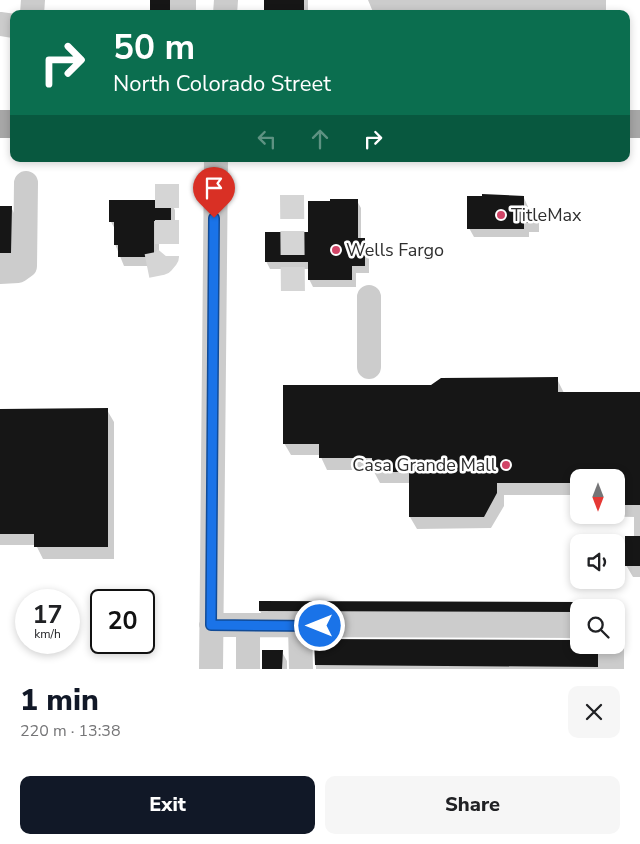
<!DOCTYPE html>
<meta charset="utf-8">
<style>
body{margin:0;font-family:"Nunito Sans",sans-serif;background:#f6f6f6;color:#202124;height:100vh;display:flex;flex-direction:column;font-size:19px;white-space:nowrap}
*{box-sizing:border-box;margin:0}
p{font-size:16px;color:#757577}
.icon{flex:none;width:28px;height:28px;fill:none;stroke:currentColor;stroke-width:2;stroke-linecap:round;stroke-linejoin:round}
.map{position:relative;height:669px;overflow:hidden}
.drawer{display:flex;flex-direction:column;background:#fff;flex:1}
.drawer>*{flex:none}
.top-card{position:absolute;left:10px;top:10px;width:620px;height:152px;border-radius:10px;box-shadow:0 2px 8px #0003;background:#0b6e4f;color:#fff;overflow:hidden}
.needle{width:32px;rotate:180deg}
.buttons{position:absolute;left:570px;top:469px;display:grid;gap:10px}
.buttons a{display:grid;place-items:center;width:55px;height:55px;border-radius:10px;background:#fff;box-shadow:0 2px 8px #0003;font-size:25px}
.speed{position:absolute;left:15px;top:589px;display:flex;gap:10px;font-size:25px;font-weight:700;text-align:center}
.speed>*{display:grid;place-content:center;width:65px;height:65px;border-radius:50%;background:#fff;box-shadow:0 2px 8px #0003;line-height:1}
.speed small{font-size:12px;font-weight:400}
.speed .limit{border:2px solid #111;border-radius:8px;background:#fff;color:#111}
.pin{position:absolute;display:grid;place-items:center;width:42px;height:42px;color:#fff;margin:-51px -21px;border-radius:50% 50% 50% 0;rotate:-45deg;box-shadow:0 0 5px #0007}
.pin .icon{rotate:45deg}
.me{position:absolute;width:55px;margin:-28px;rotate:270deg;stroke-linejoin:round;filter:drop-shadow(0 0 4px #0008)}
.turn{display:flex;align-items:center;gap:18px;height:105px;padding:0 20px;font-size:22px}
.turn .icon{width:65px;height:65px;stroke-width:2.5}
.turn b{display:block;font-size:35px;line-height:42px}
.lanes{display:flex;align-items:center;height:48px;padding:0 20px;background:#0003;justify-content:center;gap:25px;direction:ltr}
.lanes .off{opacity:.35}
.round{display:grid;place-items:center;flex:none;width:52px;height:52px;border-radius:10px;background:#f6f6f6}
.headline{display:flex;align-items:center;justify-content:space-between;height:85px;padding:0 20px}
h1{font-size:30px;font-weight:800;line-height:38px;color:#111827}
.cta{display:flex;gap:10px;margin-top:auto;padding:10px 20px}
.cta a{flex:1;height:58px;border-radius:10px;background:#111827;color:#fff;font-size:20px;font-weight:800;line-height:58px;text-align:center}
.cta a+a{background:#f6f6f6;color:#202124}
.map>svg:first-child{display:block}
.shadow{fill:#0003}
.building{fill:#161616}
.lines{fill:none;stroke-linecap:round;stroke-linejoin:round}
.minor-tunnel{stroke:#d5d5d5;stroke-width:24;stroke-dasharray:24 12;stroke-linecap:butt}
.minor{stroke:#ccc;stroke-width:24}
.major{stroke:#a7a7a7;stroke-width:28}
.route-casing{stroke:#114b97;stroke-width:12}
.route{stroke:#1a73e8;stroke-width:9}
.poi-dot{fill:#d14567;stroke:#fff;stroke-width:2}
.labels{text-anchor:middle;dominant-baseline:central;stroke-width:5;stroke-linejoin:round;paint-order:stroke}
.poi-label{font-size:18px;fill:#2f2f2f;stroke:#fff;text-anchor:start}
</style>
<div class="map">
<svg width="640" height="669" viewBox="0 0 640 669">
<rect width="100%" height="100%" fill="#fff"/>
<!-- shadow -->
<path class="shadow" d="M152,0H174L176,14H151Z
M265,0H308V14H265Z
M368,0H606V13L373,12Z
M524,198L529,209H534L539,218V232H529V237H474L469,228Z
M170,201L175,210V229H159V266H124L115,244V229L111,222Z
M357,201L361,208V240H365L369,247V273H356V287H313L309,279V269H270L266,261Z
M0,207H11L16,217V261H0Z
M557,379L564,393H640V577H633L626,565L634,538V517L586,516V515H616V478H579V495H504V506L491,528L417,529L410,517V483H380L373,470H327L320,455H291L284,443L432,386Z
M0,410H107L114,422V559H43L36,545H0Z
M260,603H596L599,608H579V624L267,623L260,611Z
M315,640L579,645H606L604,669H316Z
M282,652L287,661V669H263Z"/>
<!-- building -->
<path class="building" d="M150,0H170V14H150Z
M264,0H304V14H264Z
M482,194L524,196V208H534V223H524V229H467V196H482Z
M330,199H358V238H365V266H352V280H308V262H265V232H308V201H330Z
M109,200H171V221H154V257H118V245H114V222H109Z
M0,206H12L11,253H0Z
M558,377V392H640V505H616V478H579V483H497V493L484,517H409V472H372V458H319V444H283V385H431L441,378Z
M108,408V547H34V534H0V409Z
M625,536H640V566H625Z
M259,601L579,602V612L259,611Z
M314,639L579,640V645H598V667L315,665Z
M262,650H283L282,669H262Z"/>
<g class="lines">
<!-- minor-tunnel -->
<path class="minor-tunnel" d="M292,195L293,297
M147,266L162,263L167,257V184"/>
<!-- minor -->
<path class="minor" d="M32,14L33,0
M184,14V0
M225,14L226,0
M0,24L14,26
M0,272L18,271L25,266L26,183
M369,367V297
M211,625L579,626
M248,625V669
M300,625L301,669
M612,645V669
M211,669L216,159"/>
<!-- major -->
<path class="major" d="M0,124H14
M626,124H640"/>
</g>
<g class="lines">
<defs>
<path id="route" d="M214,218L211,625L320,626"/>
</defs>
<!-- route casing -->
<use href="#route" class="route-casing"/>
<!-- route -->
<use href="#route" class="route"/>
</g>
<!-- markers -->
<g class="poi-dot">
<circle cx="501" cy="215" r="5"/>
<circle cx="336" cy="250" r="5"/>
<circle cx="506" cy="465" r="5"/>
</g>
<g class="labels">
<!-- poi labels -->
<g class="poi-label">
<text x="511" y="215">TitleMax</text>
<text x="346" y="250">Wells Fargo</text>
<text x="496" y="465" text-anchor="end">Casa Grande Mall</text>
</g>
</g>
</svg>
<div class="buttons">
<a><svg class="needle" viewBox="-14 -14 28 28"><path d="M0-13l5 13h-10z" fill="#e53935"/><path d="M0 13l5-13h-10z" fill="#757577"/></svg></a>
<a><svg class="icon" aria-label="sound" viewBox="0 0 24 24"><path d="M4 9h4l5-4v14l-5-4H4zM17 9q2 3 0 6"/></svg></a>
<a><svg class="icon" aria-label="search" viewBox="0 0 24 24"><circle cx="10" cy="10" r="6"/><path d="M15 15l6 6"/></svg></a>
</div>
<div class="speed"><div>17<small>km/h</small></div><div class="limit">20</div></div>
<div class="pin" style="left:214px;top:218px;background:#d93025"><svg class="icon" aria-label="arrive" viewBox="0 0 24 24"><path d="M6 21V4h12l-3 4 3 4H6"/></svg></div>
<svg class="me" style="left:320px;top:626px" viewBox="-20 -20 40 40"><circle r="17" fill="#1a73e8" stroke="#fff" stroke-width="3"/><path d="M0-11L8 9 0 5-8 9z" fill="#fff"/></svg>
<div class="top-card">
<div class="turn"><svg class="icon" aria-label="right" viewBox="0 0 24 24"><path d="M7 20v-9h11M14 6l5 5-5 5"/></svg><div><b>50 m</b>North Colorado Street</div></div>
<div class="lanes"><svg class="icon off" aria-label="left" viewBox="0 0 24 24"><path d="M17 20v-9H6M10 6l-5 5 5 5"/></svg><svg class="icon off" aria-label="ahead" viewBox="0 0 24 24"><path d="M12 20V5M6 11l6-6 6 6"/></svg><svg class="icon" aria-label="right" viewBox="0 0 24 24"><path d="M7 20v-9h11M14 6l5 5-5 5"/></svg></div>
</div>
</div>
<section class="drawer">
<div class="headline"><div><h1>1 min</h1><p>220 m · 13:38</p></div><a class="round"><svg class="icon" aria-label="close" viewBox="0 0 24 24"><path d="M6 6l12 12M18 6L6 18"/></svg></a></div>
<div class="cta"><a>Exit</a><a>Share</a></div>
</section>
